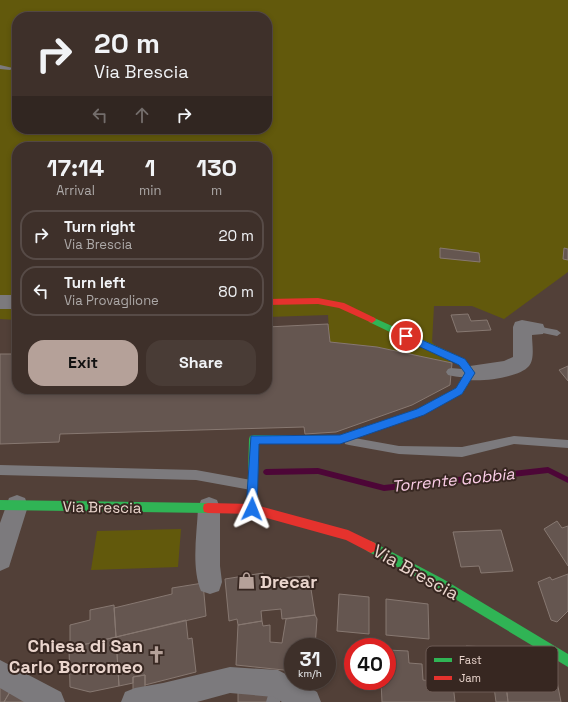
<!DOCTYPE html>
<style>
body{margin:0;font-family:"Space Grotesk",sans-serif;background:#493c36;color:#f1f3f6;height:100vh;display:flex;flex-direction:column;font-size:15px;white-space:nowrap}
*{box-sizing:border-box;margin:0}
p{font-size:13px;color:#ada9a8}
.icon{flex:none;width:22px;height:22px;fill:none;stroke:currentColor;stroke-width:2;stroke-linecap:round;stroke-linejoin:round}
.map{position:relative;flex:1;overflow:hidden}
.side{position:absolute;left:12px;top:142px;width:260px;height:252px;display:flex;flex-direction:column;background:#3e302a;border-radius:16px;box-shadow:0 2px 6px #0003,0 0 0 1px #574b47}
.side>*{flex:none}
.banner{position:absolute;left:12px;top:12px;width:260px;height:122px;border-radius:16px;box-shadow:0 2px 6px #0003,0 0 0 1px #574b47;background:#3e302a;color:#f1f3f6;overflow:hidden}
.speed{position:absolute;left:284px;top:638px;display:flex;gap:8px;font-size:20px;font-weight:700;text-align:center}
.speed>*{display:grid;place-content:center;width:52px;height:52px;border-radius:50%;background:#3e302a;box-shadow:0 2px 6px #0003,0 0 0 1px #574b47;line-height:1}
.speed small{font-size:10px;font-weight:400}
.speed .limit{border:6px solid #d22;background:#fff;color:#111}
.pin{position:absolute;display:grid;place-items:center;width:34px;height:34px;color:#fff;margin:-17px;border:2px solid #fff;border-radius:50%;box-shadow:0 1px 4px #0007}
.me{position:absolute;width:44px;margin:-22px;rotate:2deg;stroke-linejoin:round;filter:drop-shadow(0 0 3px #0008)}
.turn{display:flex;align-items:center;gap:14px;height:84px;padding:0 16px;font-size:18px}
.turn .icon{width:52px;height:52px;stroke-width:2.5}
.turn b{display:block;font-size:28px;line-height:34px}
.lanes{display:flex;align-items:center;height:38px;padding:0 16px;background:#0003;justify-content:center;gap:20px;direction:ltr}
.lanes .off{opacity:.35}
.eta{display:flex;justify-content:space-evenly;align-items:center;height:68px;text-align:center}
.eta b{font-size:24px;font-weight:700;line-height:28px}
.cta{display:flex;gap:8px;margin-top:auto;padding:8px 16px}
.cta a{flex:1;height:46px;border-radius:16px;background:#b5a199;color:#111;font-size:16px;font-weight:700;line-height:46px;text-align:center}
.cta a+a{background:#493c36;color:#f1f3f6}
ul{padding:0;list-style:none}
li{display:flex;align-items:center;gap:12px;height:50px;margin:0 8px 6px;padding:0 8px;border:2px solid #574b47;border-radius:16px}
li div{flex:1}
li b{display:block;font-size:15px}
li em{font-style:normal}
.map>svg:first-child{display:block}
.green{fill:#62590c;fill-rule:evenodd}
.lines{fill:none;stroke-linecap:round;stroke-linejoin:round}
.stream{fill:#4d0637;fill-rule:evenodd}
.building{fill:#655650;stroke:#877871}
.lane{fill:#7c7a7d;fill-rule:evenodd}
.street{fill:#7c7a7d;fill-rule:evenodd}
.fast{fill:#30b455;fill-rule:evenodd}
.jam{fill:#e5322d;fill-rule:evenodd}
.route{fill:#1a73e8;stroke:#114b97}
.labels{text-anchor:middle;dominant-baseline:central;stroke-width:4;stroke-linejoin:round;paint-order:stroke}
.street-label{font-size:15px;fill:#ead5cd;stroke:#372721}
.water-label{font-size:16px;font-style:italic;fill:#fbcde7;stroke:#372721}
.near-street-label{font-size:18px;fill:#ead5cd;stroke:#372721}
.near-poi-label{font-size:18px;font-weight:bold;fill:#ead5cd;stroke:#372721;text-anchor:start}
.key{fill:#372721;stroke:#6d5b55;stroke-width:1}
.key-label{font-size:11px;fill:#ead5cd}
</style>
<div class="map">
<svg width="568" height="702" viewBox="0 0 568 702">
<rect width="100%" height="100%" fill="#524038"/>
<!-- green -->
<path class="green" d="M0,0H568V272L504,319L472,306H434L432,342L452,363L377,347L330,342L328,315L267,317V147H17V320L0,319ZM17,17H267V129H17Z
M181,529L178,567L91,570L97,531Z"/>
<g class="lines">
<!-- stream -->
<path class="stream" d="M548,467L568,477V483L548,473L384,491L318,474L266,475L264,474L263,472L264,470L266,469L318,468L384,485Z"/>
</g>
<!-- building -->
<path class="building" d="M440,248L479,253L480,262L440,258Z
M564,248L568,249V260L563,259Z
M468,314L471,321L487,320L491,330L457,332L451,315Z
M328,324L330,342L377,347L452,363L450,385L412,405L336,432L305,434L304,427L60,434L59,442L0,444V354H17V389H267V327Z
M568,366V381L559,370Z
M557,521L562,528L568,526V566L544,529Z
M501,530L513,571L481,573L479,566L461,567L453,532Z
M263,573V579L309,576L315,615L282,619L281,609L261,611L262,621L238,625L237,619L229,621L225,579Z
M568,574V611L557,622L551,620L538,582L550,577L552,580Z
M203,583L206,616L116,637L114,608L172,594V588Z
M339,594L369,597V634L337,631Z
M386,599L428,604L429,639L386,635Z
M114,605L116,637L70,648V625L90,620V610Z
M315,615L317,619L315,647H293V671L236,665L238,625L262,621L263,626L270,625V642L282,643L286,619Z
M186,620L188,639L192,638L196,672L145,685V675L133,677V683L119,686L116,637Z
M116,637L119,686L90,692L70,687L69,648Z
M466,646L488,647L489,659L498,660L499,667H504L508,702H496L494,687L437,683L435,661L442,662V659L468,660Z
M387,650L408,651L409,663L422,664L423,680L453,684L455,702H382L381,681H387Z
M504,667L555,671L561,702H508Z
M145,675V691L133,694V677Z
M0,684L11,690L4,702H0Z
M238,688H270V702H238Z
M11,690L28,702H4Z"/>
<g class="lines">
<!-- lane -->
<path class="lane" d="M0,65L13,68L10,70L0,69Z
M536,326L557,330L561,333L557,336L533,331L532,329Z
M451,368L473,370L475,373L473,376C466,378 455,377 448,375L446,372L448,369Z
M514,436L568,440V448L514,444L462,457L399,454L349,445L345,444L344,441L345,438L349,437L399,446L462,447Z
M0,465L196,470L251,480L255,482L256,485L255,488L251,490L196,480L0,475Z
M277,681L282,682L283,687L280,702H266L272,682Z"/>
<!-- street -->
<path class="street" d="M0,295H17V309H0Z
M522,320L543,324L545,329L543,334L532,335C532,344 535,359 529,366C519,378 477,383 463,379L460,373L463,367L504,361L513,357V327L515,322Z
M17,495L25,498L28,506L9,567L0,571V523L9,498Z
M209,497L217,500L220,508V566L222,582L219,591L210,594L201,591C191,566 197,534 198,508L201,500Z
M0,660L61,692L65,702H24L0,688Z
M230,667L278,670L293,678V681H298L317,692L321,702H282L274,697L230,693L197,702H121L125,692L135,688L163,683Z"/>
<!-- fast -->
<path class="fast" d="M372,317L465,359L475,373L462,394L423,415L340,443H259L257,509L256,513L252,514L248,513L247,509L249,439L250,436L254,435H340L417,409L456,388L465,373L459,365L369,322L368,320Z
M0,500L208,503L212,504L213,508L212,512L208,513L0,510Z
M371,541L443,579L568,654V667L435,587L367,551L365,547L367,543Z"/>
<!-- jam -->
<path class="jam" d="M318,298L344,303L375,318L376,320L372,323L339,308L318,304L267,305V299Z
M208,503L252,504L348,530L375,543L377,547L375,551L371,553L346,540L252,514L208,513L204,512L203,508L204,504Z"/>
</g>
<!-- route -->
<path class="route" d="M406,333L465,359L475,373L462,394L424,415L340,444H259L257,509L256,513L252,514L248,513L246,509L251,436L340,435L417,409L456,388L465,373L459,365L403,339L402,336Z"/>
<!-- icons -->
<defs>
<symbol id="shop-bare" viewBox="-9 -9 18 18"><path d="M-5-2.5h2.3a2.7 3.5 0 0 1 5.4 0H5L5.5 6h-11ZM-1.5-2.5h3a1.5 2.3 0 0 0-3 0Z" fill="#b5a199" stroke="#372721" stroke-width="2.5" paint-order="stroke"/></symbol>
<symbol id="church-bare" viewBox="-9 -9 18 18"><path d="M-1.2-6h2.4v3.5h3.3v2.4h-3.3V6h-2.4V-.1h-3.3v-2.4h3.3Z" fill="#b5a199" stroke="#372721" stroke-width="2.5" paint-order="stroke"/></symbol>
</defs>
<g fill-rule="evenodd">
<use href="#shop-bare" x="234" y="568" width="25" height="25"/>
<use href="#church-bare" x="144" y="642" width="25" height="25"/>
</g>
<g class="labels">
<!-- street labels -->
<g class="street-label">
<text transform="translate(102 507) rotate(1)">Via Brescia</text>
</g>
<!-- water labels -->
<g class="water-label">
<text transform="translate(453 480) rotate(-6)">Torrente Gobbia</text>
</g>
<!-- near-street labels -->
<g class="near-street-label">
<text transform="translate(416 572) rotate(29)">Via Brescia</text>
</g>
<!-- near-poi labels -->
<g class="near-poi-label">
<text x="260" y="581">Drecar</text>
<text x="143" y="645" text-anchor="end">Chiesa di San<tspan x="143" dy="21">Carlo Borromeo</tspan></text>
</g>
</g>
<!-- legend -->
<rect x="426" y="646" width="132" height="46" rx="6" class="key"/>
<rect x="434" y="658" width="18" height="4" fill="#30b455"/>
<rect x="434" y="676" width="18" height="4" fill="#e5322d"/>
<g class="key-label">
<text x="459" y="664">Fast</text>
<text x="459" y="682">Jam</text>
</g>
</svg>
<div class="speed"><div>31<small>km/h</small></div><div class="limit">40</div></div>
<div class="pin" style="left:406px;top:336px;background:#d93025"><svg class="icon" aria-label="arrive" viewBox="0 0 24 24"><path d="M6 21V4h12l-3 4 3 4H6"/></svg></div>
<svg class="me" style="left:252px;top:509px" viewBox="-20 -20 40 40"><path d="M0-17L14 15 0 8-14 15z" fill="#1a73e8" stroke="#fff" stroke-width="4"/></svg>
<div class="banner">
<div class="turn"><svg class="icon" aria-label="right" viewBox="0 0 24 24"><path d="M7 20v-9h11M14 6l5 5-5 5"/></svg><div><b>20 m</b>Via Brescia</div></div>
<div class="lanes"><svg class="icon off" aria-label="left" viewBox="0 0 24 24"><path d="M17 20v-9H6M10 6l-5 5 5 5"/></svg><svg class="icon off" aria-label="ahead" viewBox="0 0 24 24"><path d="M12 20V5M6 11l6-6 6 6"/></svg><svg class="icon" aria-label="right" viewBox="0 0 24 24"><path d="M7 20v-9h11M14 6l5 5-5 5"/></svg></div>
</div>
<section class="side">
<div class="eta">
<div><b>17:14</b><p>Arrival</p></div>
<div><b>1</b><p>min</p></div>
<div><b>130</b><p>m</p></div>
</div>
<ul>
<li><svg class="icon" aria-label="right" viewBox="0 0 24 24"><path d="M7 20v-9h11M14 6l5 5-5 5"/></svg><div><b>Turn right</b><p>Via Brescia</p></div><em>20 m</em></li>
<li><svg class="icon" aria-label="left" viewBox="0 0 24 24"><path d="M17 20v-9H6M10 6l-5 5 5 5"/></svg><div><b>Turn left</b><p>Via Provaglione</p></div><em>80 m</em></li>
</ul>
<div class="cta"><a>Exit</a><a>Share</a></div>
</section>
</div>
